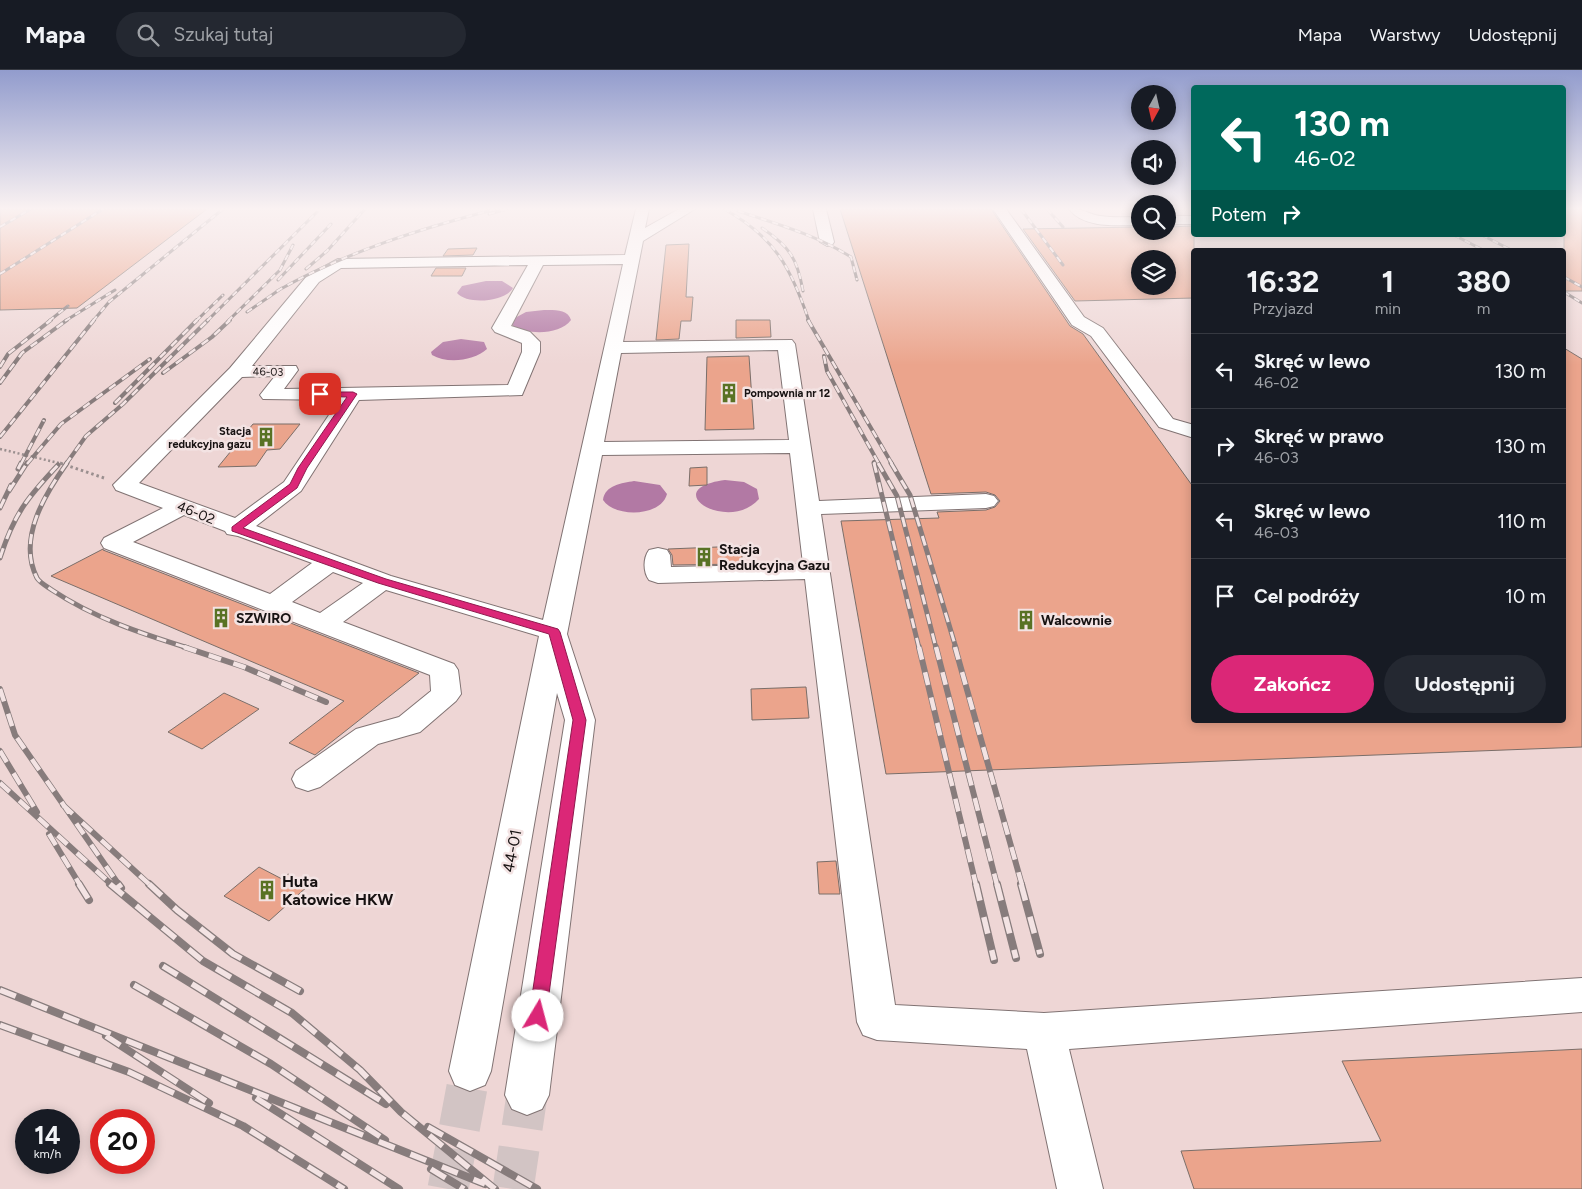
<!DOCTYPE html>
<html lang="pl">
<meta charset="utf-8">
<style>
body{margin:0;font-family:Figtree,sans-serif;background:#242831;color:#f1f3f6;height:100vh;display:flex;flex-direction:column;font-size:19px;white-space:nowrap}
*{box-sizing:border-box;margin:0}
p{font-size:16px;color:#9ea1a6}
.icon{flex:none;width:28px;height:28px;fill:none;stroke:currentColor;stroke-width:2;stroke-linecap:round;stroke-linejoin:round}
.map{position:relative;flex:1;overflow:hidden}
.side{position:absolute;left:1191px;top:178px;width:375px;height:475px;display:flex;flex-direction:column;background:#171b24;border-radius:5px;box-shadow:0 2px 12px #0003}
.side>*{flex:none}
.top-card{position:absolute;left:1191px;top:15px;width:375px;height:152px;border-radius:5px;box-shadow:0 2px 12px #0003;background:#00695c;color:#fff;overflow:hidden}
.needle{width:32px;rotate:188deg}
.controls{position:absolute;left:1131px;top:15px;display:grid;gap:10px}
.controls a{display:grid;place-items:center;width:45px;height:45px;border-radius:50%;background:#171b24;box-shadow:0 2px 12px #0003;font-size:25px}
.speed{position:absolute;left:15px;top:1039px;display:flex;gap:10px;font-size:25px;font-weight:700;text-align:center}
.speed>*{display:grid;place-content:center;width:65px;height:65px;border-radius:50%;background:#171b24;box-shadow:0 2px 12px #0003;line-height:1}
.speed small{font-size:12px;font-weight:400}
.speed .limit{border:8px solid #d22;background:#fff;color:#111}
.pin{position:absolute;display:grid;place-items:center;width:42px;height:42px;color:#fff;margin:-21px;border-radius:10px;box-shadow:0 2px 8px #0006}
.me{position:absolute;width:55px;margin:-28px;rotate:8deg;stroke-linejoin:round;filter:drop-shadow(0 0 4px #0008)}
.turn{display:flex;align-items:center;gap:18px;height:105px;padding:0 20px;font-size:22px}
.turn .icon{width:65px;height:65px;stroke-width:2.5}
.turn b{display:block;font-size:35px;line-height:42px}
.then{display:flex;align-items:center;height:48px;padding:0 20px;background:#0003;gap:10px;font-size:19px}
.eta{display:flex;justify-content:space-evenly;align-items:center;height:85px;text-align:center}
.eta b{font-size:30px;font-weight:700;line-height:35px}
.button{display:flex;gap:10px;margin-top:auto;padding:10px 20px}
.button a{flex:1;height:58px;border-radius:30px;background:#db2777;color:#fff;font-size:20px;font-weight:700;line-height:58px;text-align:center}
.button a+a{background:#242831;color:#f1f3f6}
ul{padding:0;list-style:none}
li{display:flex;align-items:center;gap:15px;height:75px;padding:0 20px;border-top:1px solid #363941}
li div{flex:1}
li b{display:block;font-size:19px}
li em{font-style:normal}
header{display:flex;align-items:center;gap:30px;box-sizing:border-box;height:70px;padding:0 25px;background:#171b24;border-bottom:1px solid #363941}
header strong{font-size:24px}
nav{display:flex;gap:28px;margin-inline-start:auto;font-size:18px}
.search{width:350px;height:45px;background:#242831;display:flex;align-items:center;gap:12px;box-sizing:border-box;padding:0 18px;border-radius:28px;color:#9ea1a6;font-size:19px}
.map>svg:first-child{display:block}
.built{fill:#eed6d5;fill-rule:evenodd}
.water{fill:#b279a4}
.building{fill:#eba48c;stroke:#7a6e69;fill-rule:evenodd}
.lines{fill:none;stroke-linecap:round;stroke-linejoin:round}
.minor-tunnel{stroke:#d2c4c4;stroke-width:41;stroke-dasharray:41 21;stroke-linecap:butt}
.minor-casing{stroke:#817373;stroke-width:2}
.path-far1{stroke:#9a8f8f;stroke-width:2.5;stroke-dasharray:2 2.5;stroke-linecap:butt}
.path{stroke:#9a8f8f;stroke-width:3;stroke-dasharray:2.5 3;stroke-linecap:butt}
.minor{fill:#fff;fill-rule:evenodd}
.rail-far4-casing{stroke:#877c7c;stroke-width:3}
.rail-far3-casing{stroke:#877c7c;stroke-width:4}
.rail-far2-casing{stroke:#877c7c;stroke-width:5}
.rail-far1-casing{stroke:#877c7c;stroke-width:6}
.rail-casing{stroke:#877c7c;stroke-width:8}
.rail-far4{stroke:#f3e3e3;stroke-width:2;stroke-dasharray:6;stroke-linecap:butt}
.rail-far3{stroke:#f3e3e3;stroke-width:2.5;stroke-dasharray:8;stroke-linecap:butt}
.rail-far2{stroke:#f3e3e3;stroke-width:3;stroke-dasharray:10;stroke-linecap:butt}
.rail-far1{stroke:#f3e3e3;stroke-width:4.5;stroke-dasharray:13;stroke-linecap:butt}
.rail{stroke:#f3e3e3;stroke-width:5.5;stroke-dasharray:17;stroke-linecap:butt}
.route{fill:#db2777;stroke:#8e194d}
.labels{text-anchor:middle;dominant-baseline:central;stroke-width:5;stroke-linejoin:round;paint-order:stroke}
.far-street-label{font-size:11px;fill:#171212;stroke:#f3e3e3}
.far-poi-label{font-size:11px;font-weight:bold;fill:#171212;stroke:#f3e3e3;text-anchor:start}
.street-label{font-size:14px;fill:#171212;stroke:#f3e3e3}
.poi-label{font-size:14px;font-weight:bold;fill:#171212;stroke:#f3e3e3;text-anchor:start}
.near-street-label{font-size:16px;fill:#171212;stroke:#f3e3e3}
.near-poi-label{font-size:16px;font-weight:bold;fill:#171212;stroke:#f3e3e3;text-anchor:start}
</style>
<header>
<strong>Mapa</strong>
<div class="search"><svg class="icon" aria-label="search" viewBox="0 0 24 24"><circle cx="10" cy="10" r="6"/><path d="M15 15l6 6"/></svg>Szukaj tutaj</div>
<nav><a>Mapa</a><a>Warstwy</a><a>Udostępnij</a></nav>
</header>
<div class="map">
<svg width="1582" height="1119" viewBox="0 0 1582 1119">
<rect width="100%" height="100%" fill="#f3e3e3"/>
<!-- built -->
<path class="built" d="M0,139H1140V161H1168V139H1194V165H1564V139H1582V1119H0ZM1194,180H1564V650H1194ZM1140,189H1168V216H1140ZM26,1050H69V1092H26ZM101,1050H144V1092H101Z"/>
<!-- water -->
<path class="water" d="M486,211H502L513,218C505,232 467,235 457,223L462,216Z
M544,240C554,240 568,239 571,250C560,265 528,265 513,256V249L526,242Z
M461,269L484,272L487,279C474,291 447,294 432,285L431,282L443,272Z
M725,410L744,412L757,419L759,429C728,464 656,419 725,410Z
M634,411L660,415L667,424C661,447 615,448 603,430C605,415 622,413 634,411Z"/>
<!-- building -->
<path class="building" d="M0,139H207L77,238L0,240Z
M840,139H991L1070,256L1083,264L1194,418V650H1564V278L1582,289V677L886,704L841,451L939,448L937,442L986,440L995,437L1000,431L995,425L986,422L931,424Z
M1564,139H1582V221H1564Z
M1194,156V228L1075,231L1023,159L1140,157V161H1168V157ZM1140,189H1168V216H1140Z
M689,174L686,227H693L691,251H681L679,269L656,270L666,175Z
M477,178L473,185L443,186L448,179Z
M436,198H466L462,206H431Z
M736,250H770L771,267L736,268Z
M749,286L754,359L705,360L707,287Z
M253,354H300L280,379L267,380L256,396L218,397Z
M707,397V415L689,416L690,398Z
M742,476V494L673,495L672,485L668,479Z
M103,479V480L419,603L315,685L289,673L344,631L51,506Z
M806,617L809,648L752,650L751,619Z
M224,623L259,639L202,679L168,662Z
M836,791L840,824H819L817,792Z
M259,797L282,809L288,804L309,815L269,851L224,826Z
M1582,979V1119H1194L1181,1081L1381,1071L1342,991Z"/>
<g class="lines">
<!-- minor-tunnel -->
<path class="minor-tunnel" d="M448,1119L470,1001
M513,1119L527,1025"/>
<defs>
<path id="minor" d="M636,139H649L645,158L679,139H695L643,171L623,272L792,270L795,274L819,431L986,424L994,426L998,431L994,436L986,438L821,444L895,935L1044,943L1582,908V942L1069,979L1103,1119H1057L1027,979L877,970L863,965L857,952L805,509L658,513L649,510C643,502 643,488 649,480L658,478L667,480L670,485L671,497L803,494L790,383L602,385L567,564L595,650L549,1025L542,1039L527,1045L512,1039L505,1025L565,650L557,623L491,1001L485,1015L470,1021L455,1015L449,1001L539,566L386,520L343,552L454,594L458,600L461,624L456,631L420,662L378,674L320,717L308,721L296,717L292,709L296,701L356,659L399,647L431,621L430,605L104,478L101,473L104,468L163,438L116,420L113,415L230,298L307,206L338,189L625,185ZM623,194L543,550L391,506L256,456L301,421L359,330L522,325L540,282V272L530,262L511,256L543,195ZM528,195L492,258L495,262L522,273V282L508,315L284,319L298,300L296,296H252L319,212L341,198ZM778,280L789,370L604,372L621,283ZM275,306L260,325L263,329L339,330L284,412L235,448L139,413L242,307ZM184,445L225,461L227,464L238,466L312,493L270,524L133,472ZM333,502L363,513L320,543L292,532Z
M813,139H826L834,172L832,175L827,176L820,172Z
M993,139H1006L1084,247L1103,258L1173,349L1194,355V368L1159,357L1091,266L1072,255Z
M1069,139C1082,138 1088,144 1100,146C1113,148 1127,147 1140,147V155C1118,155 1084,159 1069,139Z
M1168,146H1194V154H1168Z"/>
</defs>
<!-- minor casing -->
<use href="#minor" class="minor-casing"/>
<!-- path-far1 -->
<path class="path-far1" d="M0,379L63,394"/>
<!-- path -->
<path class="path" d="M60,393L104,408"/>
<!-- minor -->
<use href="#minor" class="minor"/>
<defs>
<path id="rail-far4" d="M724,139C775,167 791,198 809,251
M1021,139L1063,195
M1047,139L1063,157
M738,141C777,154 816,165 851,187L857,210
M489,144L507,139
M0,157L31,139
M762,158C790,177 797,188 803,221
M1454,165L1483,180
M1482,165L1511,180
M306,199L327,181L365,139
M0,204L103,139
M1564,207L1582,217
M278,210L331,154
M277,221C346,182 419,159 496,139
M1564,222L1582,233
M247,242L282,218
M49,251L68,236
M65,251L115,220
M93,251L109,232L223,139
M196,251L223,225
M207,251L320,139
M228,251L280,200L293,175"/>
<path id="rail-far3" d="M808,250L892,394
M824,286L827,301L879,394
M0,297L8,284L51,250
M163,303L212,267L230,250
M0,313L22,283L67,250
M115,333L197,250
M0,367L94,250
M874,392L875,394
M21,394L44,350
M27,394L61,354L150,289
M66,394L86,366L123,334L208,250"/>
<path id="rail-far2" d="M67,393C45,424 17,469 37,508C40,513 48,517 52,520C94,548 140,563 188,578
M874,393L919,578
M878,393L897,426L936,578
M891,393L910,425L956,578
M18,399L21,393
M9,421L27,393
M0,438L11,415
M0,488C14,444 27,428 58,395"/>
<path id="rail-far1" d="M184,577L244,597L326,632
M919,577L976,815
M936,577L997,815
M955,577L1022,815
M0,619L15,665L119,815
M0,681L37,742
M0,713L112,815
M63,735L150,815
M49,764L80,815"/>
<path id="rail" d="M79,814L89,830
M110,814L203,891L292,943L360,1000L401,1042L495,1119
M118,814L121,818
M149,814L177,840L233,884L300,921
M976,814L994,890
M997,814L1016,888
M1021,814L1040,884
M163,896L386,1034
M134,915L271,994L385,1070
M0,920L485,1114
M0,955L129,1002L243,1056L344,1119
M106,966L209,1033
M256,1028L399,1119
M428,1057L537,1119
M431,1099L464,1119"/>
</defs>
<!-- rail-far4 casing -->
<use href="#rail-far4" class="rail-far4-casing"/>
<!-- rail-far3 casing -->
<use href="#rail-far3" class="rail-far3-casing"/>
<!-- rail-far2 casing -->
<use href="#rail-far2" class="rail-far2-casing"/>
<!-- rail-far1 casing -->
<use href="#rail-far1" class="rail-far1-casing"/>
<!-- rail casing -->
<use href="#rail" class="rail-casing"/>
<!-- rail-far4 -->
<use href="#rail-far4" class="rail-far4"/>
<!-- rail-far3 -->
<use href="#rail-far3" class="rail-far3"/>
<!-- rail-far2 -->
<use href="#rail-far2" class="rail-far2"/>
<!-- rail-far1 -->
<use href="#rail-far1" class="rail-far1"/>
<!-- rail -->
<use href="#rail" class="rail"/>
</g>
<!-- sky -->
<linearGradient id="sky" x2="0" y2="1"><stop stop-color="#929ccd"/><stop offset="0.47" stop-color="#faf2f2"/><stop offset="1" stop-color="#faf2f2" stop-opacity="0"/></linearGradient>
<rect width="1582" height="295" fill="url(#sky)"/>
<!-- route -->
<path class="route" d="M320,322H353L357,324L307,398L297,418L243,458L386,509L558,559L560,562L586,650L546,946L544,952L538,954L532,952L529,946L573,650L549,564L378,513L232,461V457L290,414L298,398L347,327L317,326V323Z"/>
<!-- icons -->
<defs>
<symbol id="building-bare" viewBox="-9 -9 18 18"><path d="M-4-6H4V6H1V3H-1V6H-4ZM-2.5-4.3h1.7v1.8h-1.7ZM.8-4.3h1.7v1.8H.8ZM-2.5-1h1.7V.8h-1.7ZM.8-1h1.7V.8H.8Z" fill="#597224" stroke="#f3e3e3" stroke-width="2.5" paint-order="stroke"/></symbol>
</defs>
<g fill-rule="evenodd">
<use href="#building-bare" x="715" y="309" width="28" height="28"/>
<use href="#building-bare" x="252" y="353" width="28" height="28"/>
<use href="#building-bare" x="690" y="473" width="28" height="28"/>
<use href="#building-bare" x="207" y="534" width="28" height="28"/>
<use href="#building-bare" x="1012" y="536" width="28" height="28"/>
<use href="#building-bare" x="253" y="806" width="28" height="28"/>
</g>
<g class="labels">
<!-- far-street labels -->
<g class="far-street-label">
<text transform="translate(268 302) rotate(1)">46-03</text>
</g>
<!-- far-poi labels -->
<g class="far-poi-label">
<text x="744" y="323">Pompownia nr 12</text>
<text x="251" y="361" text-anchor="end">Stacja<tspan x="251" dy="13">redukcyjna gazu</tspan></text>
</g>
<!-- street labels -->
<g class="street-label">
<text transform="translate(196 443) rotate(22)">46-02</text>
</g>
<!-- poi labels -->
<g class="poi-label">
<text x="719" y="479">Stacja<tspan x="719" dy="16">Redukcyjna Gazu</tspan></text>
<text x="236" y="548">SZWIRO</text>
<text x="1041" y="550">Walcownie</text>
</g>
<!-- near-street labels -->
<g class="near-street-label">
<text transform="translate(512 781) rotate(-79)">44-01</text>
</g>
<!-- near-poi labels -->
<g class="near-poi-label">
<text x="282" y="811">Huta<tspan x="282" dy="18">Katowice HKW</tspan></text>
</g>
</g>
</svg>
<div class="controls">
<a><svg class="needle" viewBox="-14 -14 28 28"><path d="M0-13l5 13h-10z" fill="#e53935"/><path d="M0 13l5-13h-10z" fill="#9ea1a6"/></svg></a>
<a><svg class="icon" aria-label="sound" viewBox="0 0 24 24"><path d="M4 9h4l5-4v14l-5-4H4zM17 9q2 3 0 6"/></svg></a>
<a><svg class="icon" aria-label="search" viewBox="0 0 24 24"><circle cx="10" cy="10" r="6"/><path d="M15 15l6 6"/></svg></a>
<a><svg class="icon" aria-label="layers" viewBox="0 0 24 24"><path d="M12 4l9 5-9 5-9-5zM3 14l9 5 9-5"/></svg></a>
</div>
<div class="speed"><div>14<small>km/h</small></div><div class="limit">20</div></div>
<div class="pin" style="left:320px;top:324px;background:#d93025"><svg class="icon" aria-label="arrive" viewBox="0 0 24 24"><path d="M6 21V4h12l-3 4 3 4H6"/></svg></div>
<svg class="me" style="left:538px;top:946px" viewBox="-20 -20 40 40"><circle r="19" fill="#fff"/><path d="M0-13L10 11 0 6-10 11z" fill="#db2777"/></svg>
<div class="top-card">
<div class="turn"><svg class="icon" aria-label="left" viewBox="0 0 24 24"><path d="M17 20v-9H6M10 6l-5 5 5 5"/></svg><div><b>130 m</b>46-02</div></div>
<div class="then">Potem<svg class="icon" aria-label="right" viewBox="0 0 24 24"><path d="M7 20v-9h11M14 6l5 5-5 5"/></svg></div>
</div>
<section class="side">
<div class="eta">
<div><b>16:32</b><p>Przyjazd</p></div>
<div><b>1</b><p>min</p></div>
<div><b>380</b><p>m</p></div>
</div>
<ul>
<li><svg class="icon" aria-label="left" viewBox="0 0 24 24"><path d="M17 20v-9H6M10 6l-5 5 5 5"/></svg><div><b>Skręć w lewo</b><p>46-02</p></div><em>130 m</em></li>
<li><svg class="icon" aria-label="right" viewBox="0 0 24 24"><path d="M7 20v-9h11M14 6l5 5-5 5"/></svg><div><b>Skręć w prawo</b><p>46-03</p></div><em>130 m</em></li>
<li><svg class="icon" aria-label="left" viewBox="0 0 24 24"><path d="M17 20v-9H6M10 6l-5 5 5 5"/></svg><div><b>Skręć w lewo</b><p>46-03</p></div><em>110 m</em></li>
<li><svg class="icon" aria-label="arrive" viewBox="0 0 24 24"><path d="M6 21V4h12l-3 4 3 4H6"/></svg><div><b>Cel podróży</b></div><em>10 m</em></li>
</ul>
<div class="button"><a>Zakończ</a><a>Udostępnij</a></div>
</section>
</div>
